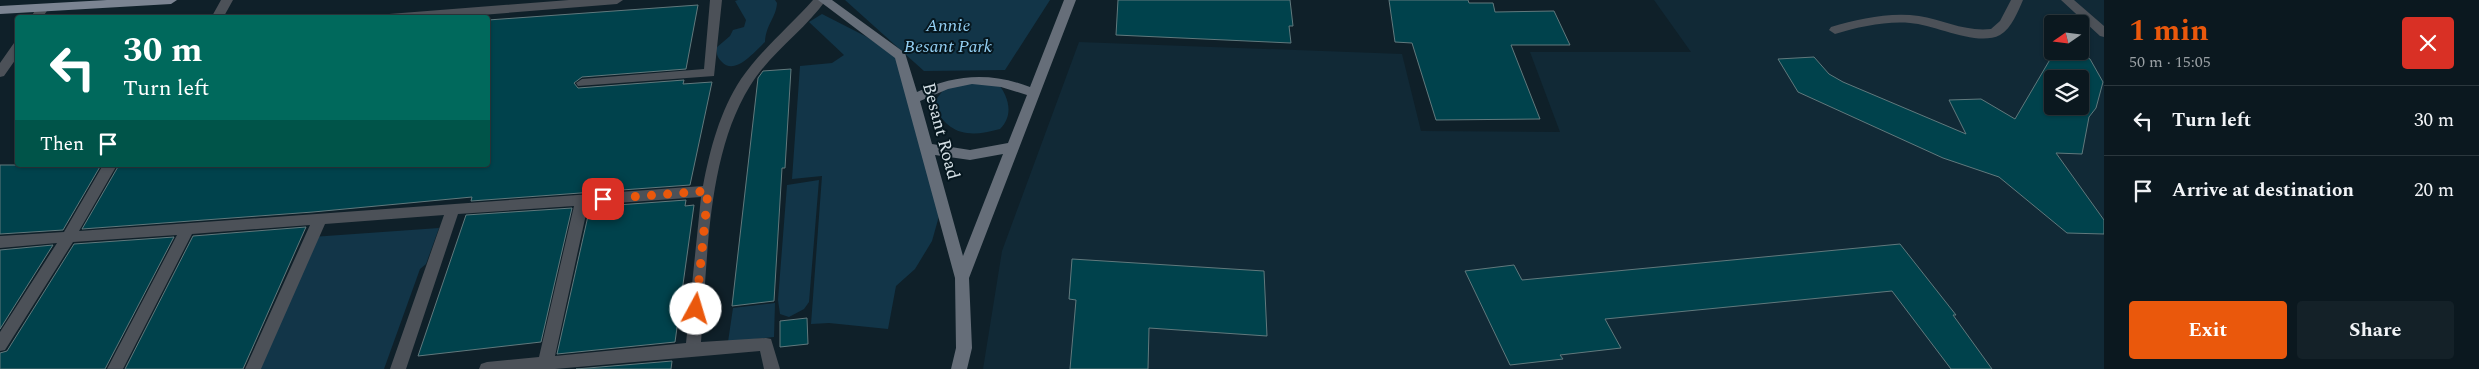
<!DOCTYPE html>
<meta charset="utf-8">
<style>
body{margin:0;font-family:Spectral,serif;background:#142128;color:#f1f3f6;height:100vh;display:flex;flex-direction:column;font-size:19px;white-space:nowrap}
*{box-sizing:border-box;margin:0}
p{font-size:16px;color:#9aa0a4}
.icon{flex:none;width:28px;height:28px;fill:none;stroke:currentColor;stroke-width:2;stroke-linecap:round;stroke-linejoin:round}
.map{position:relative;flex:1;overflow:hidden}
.sheet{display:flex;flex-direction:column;background:#0b181f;width:375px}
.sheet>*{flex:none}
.banner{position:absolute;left:15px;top:15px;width:475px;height:152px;border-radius:5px;box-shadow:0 1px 4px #0004,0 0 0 1px #2b373d;background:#00695c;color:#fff;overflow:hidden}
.needle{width:32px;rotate:256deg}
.controls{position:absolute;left:2044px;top:15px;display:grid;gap:10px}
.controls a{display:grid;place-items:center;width:45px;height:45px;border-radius:5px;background:#0b181f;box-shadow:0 1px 4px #0004,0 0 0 1px #2b373d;font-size:25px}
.pin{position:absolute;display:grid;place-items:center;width:42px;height:42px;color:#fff;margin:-21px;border-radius:10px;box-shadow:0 2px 8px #0006}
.me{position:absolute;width:55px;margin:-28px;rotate:6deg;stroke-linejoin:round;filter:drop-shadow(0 0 4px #0008)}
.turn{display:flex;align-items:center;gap:18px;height:105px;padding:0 25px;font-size:22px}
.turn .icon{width:65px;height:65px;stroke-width:2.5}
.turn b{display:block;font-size:35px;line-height:42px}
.then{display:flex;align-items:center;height:48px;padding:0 25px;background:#0003;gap:10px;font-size:19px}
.round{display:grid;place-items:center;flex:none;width:52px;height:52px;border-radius:5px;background:#142128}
.headline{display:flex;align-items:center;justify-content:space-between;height:85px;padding:0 25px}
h1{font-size:30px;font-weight:700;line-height:38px;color:#ea580c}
.cta{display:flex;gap:10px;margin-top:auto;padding:10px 25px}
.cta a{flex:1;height:58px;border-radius:5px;background:#ea580c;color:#fff;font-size:20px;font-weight:700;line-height:58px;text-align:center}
.cta a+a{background:#142128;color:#f1f3f6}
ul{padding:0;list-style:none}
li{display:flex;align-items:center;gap:15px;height:70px;padding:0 25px;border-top:1px solid #2b373d}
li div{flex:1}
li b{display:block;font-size:19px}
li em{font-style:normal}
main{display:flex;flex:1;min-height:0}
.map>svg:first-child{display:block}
.built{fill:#112936;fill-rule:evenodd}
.green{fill:#123548}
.building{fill:#00424c;stroke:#61797d;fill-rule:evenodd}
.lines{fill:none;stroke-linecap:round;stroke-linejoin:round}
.service{fill:#4c5158;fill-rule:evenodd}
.minor{fill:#4c5158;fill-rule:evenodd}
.secondary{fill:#666e79;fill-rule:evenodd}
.primary{fill:#7b8492;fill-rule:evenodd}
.route{stroke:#ea580c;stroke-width:9;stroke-dasharray:0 16.2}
.labels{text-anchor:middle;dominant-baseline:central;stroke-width:4;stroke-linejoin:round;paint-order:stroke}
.park-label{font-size:18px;font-style:italic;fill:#94d0f4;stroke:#06171f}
.street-label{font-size:18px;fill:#d6e1e7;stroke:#06171f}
</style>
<main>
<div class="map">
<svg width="2104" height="369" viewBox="0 0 2104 369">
<rect width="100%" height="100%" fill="#0f2029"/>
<!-- built -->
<path class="built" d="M1654,0H2104V369H983L1002,251L1079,42L1402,54L1421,131L1560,132L1530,52H1691ZM2052,24H2080V51H2052ZM2052,79H2080V106H2052Z"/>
<!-- green -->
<path class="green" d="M738,0H775L777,3C776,18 766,24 765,42C755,51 735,76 722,62C717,57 717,55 716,48L730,36L733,30L744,27L746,20L735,1Z
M845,0H1050L1005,70L924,71Z
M822,14L867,37L898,58L941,209L932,241L915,269L896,286L888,329L829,323L811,324L822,176L792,179L800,66L832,63L844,55L809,22Z
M996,81C1008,95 1015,114 1000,129C968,138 948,135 933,104L949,82Z
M819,180L809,302L804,309L789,317L780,314L778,300L787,185Z
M439,228L426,264L420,269L384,369H257L312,237Z
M775,303L774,337L728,342L733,308Z"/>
<!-- building -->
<path class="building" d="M1118,0H1290L1293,26H1289L1291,43L1116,35Z
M1389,0H1468L1469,3H1493L1495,12L1554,11L1570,45H1511L1540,119L1436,120L1412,43L1395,42Z
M698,5L686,69L582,77L574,83L578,88L684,80L683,84L712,82L690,185L471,201L472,197L313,212L82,229L119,165H488V20Z
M2055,51H2074L2090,59L2103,82L2096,108L2089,117L2082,154L2056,153L2104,220V234L2067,233L1999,177L1943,158L1798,92L1778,59L1814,57L1829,74L1843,82L1966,134L1949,100L1981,99L2015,119ZM2052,79H2080V106H2052Z
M791,69L785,168H782L774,301L732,306L758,78L763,71Z
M0,165H101L63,230L0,234Z
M686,200L685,206L694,205L675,342L557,354L590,207Z
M572,208L541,342L418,356L466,215Z
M306,227L243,369H125L193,236Z
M174,237L105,369H0V353L7,351L74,244Z
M1900,244L1956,315H1953L1992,369H1951L1892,291L1605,319L1621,348L1560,355L1563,359L1510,365L1465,271L1514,265L1522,280Z
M53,245L0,329V250Z
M1072,259L1264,271L1267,336L1149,328L1148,369H1070L1076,300L1069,299Z
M807,318L808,344L780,347V321Z
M672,361L671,369H576Z"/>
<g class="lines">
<!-- service -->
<path class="service" d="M221,0H233L223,18H211Z
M569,0H623L617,4L444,18H383L389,14Z
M710,0H722L714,76L578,86L576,83L582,79L704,69Z"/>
<!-- minor -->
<path class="minor" d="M813,0H826C804,31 770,53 750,86C706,157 708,261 701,342L766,338L771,339L780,369H764L760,351L555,369H479L481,364L487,362L539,357L574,206L458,214L406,369H390L444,215L325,224L261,369H245L310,225L192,234L123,369H107L177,235L73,242L5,350L0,351V332L57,243L0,248V236L64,232L103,165H117L79,231L703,186C710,149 720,111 741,79C761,50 790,26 813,0ZM701,197L686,343L555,356L588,205Z
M2011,0H2023C2018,11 2012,28 2000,35C1977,47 1936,25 1910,23C1885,21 1859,27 1835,34L1829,30L1831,27C1859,19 1889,12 1919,16C1943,20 1966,32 1991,29L2000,21Z
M2061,0H2074L2104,26V37L2100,36Z
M43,4L49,8L42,18H30L39,5Z
M18,42V56L4,76L0,77V63L14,43Z"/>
<!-- secondary -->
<path class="secondary" d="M818,0H832L905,53L917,92C955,74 991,72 1030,87L1064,0H1076L969,278L972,348L967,369H951L956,348L955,278L895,58ZM972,84L1001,87L1027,95L1008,143L970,150L932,144L920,101L948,89ZM1003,154L963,256L935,155L970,160Z"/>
<!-- primary -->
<path class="primary" d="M107,0H177L171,4L0,14V6Z"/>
</g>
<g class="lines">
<!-- route -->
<path class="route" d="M603,199L708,191L696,309"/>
</g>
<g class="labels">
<!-- park labels -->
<g class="park-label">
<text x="948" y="25">Annie<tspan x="948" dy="21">Besant Park</tspan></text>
</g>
<!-- street labels -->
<g class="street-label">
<text transform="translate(941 131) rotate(75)">Besant Road</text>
</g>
</g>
</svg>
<div class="controls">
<a><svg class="needle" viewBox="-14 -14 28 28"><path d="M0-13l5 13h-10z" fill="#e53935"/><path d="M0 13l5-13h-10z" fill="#9aa0a4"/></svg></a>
<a><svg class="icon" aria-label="layers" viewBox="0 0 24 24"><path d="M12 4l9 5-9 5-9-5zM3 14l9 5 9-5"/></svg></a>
</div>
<div class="pin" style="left:603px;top:199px;background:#d93025"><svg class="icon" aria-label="arrive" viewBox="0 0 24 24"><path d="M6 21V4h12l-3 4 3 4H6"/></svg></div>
<svg class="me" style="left:696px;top:309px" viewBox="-20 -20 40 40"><circle r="19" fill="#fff"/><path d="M0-13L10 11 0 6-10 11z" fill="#ea580c"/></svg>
<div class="banner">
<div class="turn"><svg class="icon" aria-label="left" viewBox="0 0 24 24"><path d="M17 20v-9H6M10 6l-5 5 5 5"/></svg><div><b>30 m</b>Turn left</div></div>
<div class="then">Then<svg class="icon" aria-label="arrive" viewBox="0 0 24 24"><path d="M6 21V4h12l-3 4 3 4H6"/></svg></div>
</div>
</div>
<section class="sheet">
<div class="headline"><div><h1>1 min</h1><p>50 m · 15:05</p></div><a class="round" style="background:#d93025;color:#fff"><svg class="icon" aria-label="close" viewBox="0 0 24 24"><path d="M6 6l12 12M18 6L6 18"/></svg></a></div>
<ul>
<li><svg class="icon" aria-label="left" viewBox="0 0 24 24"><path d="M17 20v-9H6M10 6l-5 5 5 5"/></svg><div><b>Turn left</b></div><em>30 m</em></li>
<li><svg class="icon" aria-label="arrive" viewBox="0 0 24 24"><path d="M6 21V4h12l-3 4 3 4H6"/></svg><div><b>Arrive at destination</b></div><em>20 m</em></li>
</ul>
<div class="cta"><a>Exit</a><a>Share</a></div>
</section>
</main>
